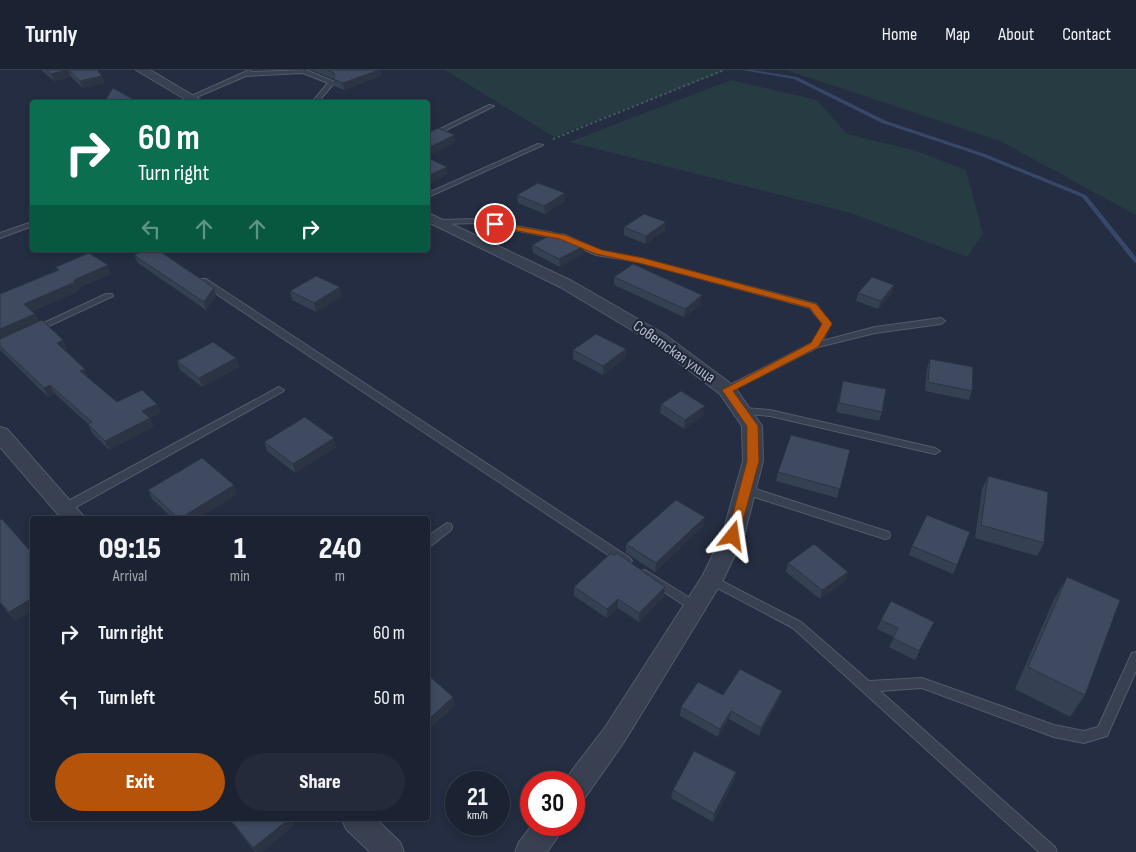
<!DOCTYPE html>
<meta charset="utf-8">
<style>
body{margin:0;font-family:"Sofia Sans Condensed",sans-serif;background:#242a39;color:#f1f3f6;height:100vh;display:flex;flex-direction:column;font-size:19px;white-space:nowrap}
*{box-sizing:border-box;margin:0}
p{font-size:16px;color:#a0a4ab}
.icon{flex:none;width:28px;height:28px;fill:none;stroke:currentColor;stroke-width:2;stroke-linecap:round;stroke-linejoin:round}
.map{position:relative;flex:1;overflow:hidden}
.details{position:absolute;left:30px;top:446px;width:400px;height:305px;display:flex;flex-direction:column;background:#1b2231;border-radius:5px;box-shadow:0 2px 8px #0003,0 0 0 1px #393f4d}
.details>*{flex:none}
.guide{position:absolute;left:30px;top:30px;width:400px;height:152px;border-radius:5px;box-shadow:0 2px 8px #0003,0 0 0 1px #393f4d;background:#0b6e4f;color:#fff;overflow:hidden}
.speed{position:absolute;left:445px;top:701px;display:flex;gap:10px;font-size:25px;font-weight:700;text-align:center}
.speed>*{display:grid;place-content:center;width:65px;height:65px;border-radius:50%;background:#1b2231;box-shadow:0 2px 8px #0003,0 0 0 1px #393f4d;line-height:1}
.speed small{font-size:12px;font-weight:400}
.speed .limit{border:8px solid #d22;background:#fff;color:#111}
.pin{position:absolute;display:grid;place-items:center;width:42px;height:42px;color:#fff;margin:-21px;border:2px solid #fff;border-radius:50%;box-shadow:0 1px 5px #0007}
.me{position:absolute;width:55px;margin:-28px;rotate:15deg;stroke-linejoin:round;filter:drop-shadow(0 0 4px #0008)}
.turn{display:flex;align-items:center;gap:18px;height:105px;padding:0 25px;font-size:22px}
.turn .icon{width:65px;height:65px;stroke-width:2.5}
.turn b{display:block;font-size:35px;line-height:42px}
.lanes{display:flex;align-items:center;height:48px;padding:0 25px;background:#0003;justify-content:center;gap:25px;direction:ltr}
.lanes .off{opacity:.35}
.eta{display:flex;justify-content:space-evenly;align-items:center;height:85px;text-align:center}
.eta b{font-size:30px;font-weight:800;line-height:35px}
.primary-button{display:flex;gap:10px;margin-top:auto;padding:10px 25px}
.primary-button a{flex:1;height:58px;border-radius:30px;background:#b45309;color:#fff;font-size:20px;font-weight:800;line-height:58px;text-align:center}
.primary-button a+a{background:#242a39;color:#f1f3f6}
ul{padding:0;list-style:none}
li{display:flex;align-items:center;gap:15px;height:65px;padding:0 25px}
li div{flex:1}
li b{display:block;font-size:19px}
li em{font-style:normal}
header{display:flex;align-items:center;gap:30px;box-sizing:border-box;height:70px;padding:0 25px;background:#1b2231;border-bottom:1px solid #393f4d}
header strong{font-size:24px}
nav{display:flex;gap:28px;margin-inline-start:auto;font-size:18px}
.map>svg:first-child{display:block}
.green{fill:#263c42}
.lines{fill:none;stroke-linecap:round;stroke-linejoin:round}
.stream{fill:#374769;fill-rule:evenodd}
.lane-casing{stroke:#535b6b;stroke-width:2}
.street-casing{stroke:#535b6b;stroke-width:2}
.path{stroke:#44595f;stroke-width:2;stroke-dasharray:2.5 2.5;stroke-linecap:butt}
.lane{fill:#384051;fill-rule:evenodd}
.street{fill:#384051;fill-rule:evenodd}
.wall{fill:#364053}
.shaded-wall{fill:#2c3444}
.building{fill:#3f4a61;stroke:#2c3444}
.route{fill:#b45309;stroke:#753606}
.labels{text-anchor:middle;dominant-baseline:central;stroke-width:4;stroke-linejoin:round;paint-order:stroke}
.street-label{font-size:16px;fill:#b4bbcb;stroke:#1d2536}
</style>
<header>
<strong>Turnly</strong>
<nav><a>Home</a><a>Map</a><a>About</a><a>Contact</a></nav>
</header>
<div class="map">
<svg width="1136" height="782" viewBox="0 0 1136 782">
<rect width="100%" height="100%" fill="#242d41"/>
<!-- green -->
<path class="green" d="M445,0H726L554,67Z
M786,0H1136V145L1000,71Z
M731,10L817,30L847,64L917,81L966,100L983,164L967,187L851,143L569,72Z"/>
<g class="lines">
<!-- stream -->
<path class="stream" d="M742,0H752L797,7L886,51L985,84L1086,125L1136,187V193L1134,192L1082,127L981,86L882,53L794,9Z"/>
<defs>
<path id="lane" d="M249,0L252,2L306,0L335,12L318,32H312L328,13L303,3L246,6L192,29L187,28Z
M489,35L494,36L428,69V65Z
M538,74L543,75L428,127V123Z
M479,149L565,165L601,181L640,188L816,234L831,254L822,271L875,257L941,248L945,251L941,254L875,263L818,277L727,323L724,322L722,320L724,318L812,273L823,254L810,238L639,192L596,185L560,169L479,153L439,154L435,152L439,150Z
M32,152V156L0,168V163Z
M200,209H206L630,488L632,491L630,494L626,495L622,494L200,213Z
M106,224H112L113,226L38,261H32L31,259Z
M279,317L284,320L282,322L69,441H61L60,438L61,435Z
M744,338L770,340L935,378L940,381L935,384L770,346L741,343L739,341Z
M746,416L889,462L890,465L889,468L885,469L742,423L741,420Z
M447,453L451,454L452,457L451,460L432,475L428,476V466Z
M645,500L698,533L700,536L698,539L694,541L690,539L641,507L639,504L641,501Z
M712,506L801,552L869,611L922,608L1054,655L1084,661L1098,657L1132,583L1136,582V601L1107,666L1084,673L1054,667L922,618L880,621L1055,777L1057,782H1039L793,558L708,513L706,510L708,507Z"/>
<path id="street" d="M136,0H150L204,32H190Z
M428,143L572,211L664,264L734,316L762,356L763,391L744,466L723,510L624,672L584,729L574,733V712H564V711L606,656L703,505L722,466L743,391L742,356L720,324L652,272L560,217L428,152Z
M0,357L7,359L86,449H62L0,377Z
M342,749H376L400,772L404,782H370L346,759Z
M532,755H563L559,765L547,782H515L519,772Z"/>
</defs>
<!-- lane casing -->
<use href="#lane" class="lane-casing"/>
<!-- street casing -->
<use href="#street" class="street-casing"/>
<!-- path -->
<path class="path" d="M553,69L724,0"/>
<!-- lane -->
<use href="#lane" class="lane"/>
<!-- street -->
<use href="#street" class="street"/>
</g>
<!-- wall -->
<path class="wall" d="M41,0H97L105,13L83,18L71,7L54,11Z
M311,0H380L381,6L344,20L334,16L333,9Z
M565,123V131L545,144L518,133L517,125Z
M624,157L665,161L645,174L624,165Z
M532,175L584,176L583,184L560,197L533,183Z
M134,185L216,226L206,240L138,193Z
M56,197L111,204L78,218L79,221L32,241L35,244L39,252L67,278L64,280L88,308L117,332L157,334L160,343L150,348L153,357L109,380L92,363L88,354L55,324L48,327L0,280V224L57,200Z
M614,207L701,234L684,247L614,215Z
M894,215L892,224L878,239L856,231L858,223Z
M290,221L342,226L316,242L292,230Z
M626,279L625,288L603,305L573,289V280Z
M236,288L239,297L202,317L180,300L177,291Z
M930,289L972,321L969,330L925,321L927,298Z
M843,311L882,342L879,351L836,342Z
M661,334L704,345L684,359L660,343Z
M264,372L336,377L295,403L267,381Z
M850,380L837,428L776,411L778,402Z
M988,406L1044,473L1037,486L975,468L982,419Z
M148,420L237,424L197,449H173L152,429Z
M0,450L32,483V541L15,551L0,533Z
M703,456L655,502L626,483V474Z
M912,476L957,495L953,504L909,485Z
M788,493L848,502L846,510L820,529L786,502Z
M1067,507L1085,625L1070,647L1015,619L1054,529Z
M574,517L664,526L639,552L618,538L607,548L574,526Z
M881,550L934,552L915,590L889,577L894,567L877,559Z
M723,625L779,630L759,666L729,649L718,667L680,646L681,637Z
M736,702L734,711L713,752L671,728L673,720Z
M229,749H292L294,755L262,782H255Z"/>
<!-- shaded-wall -->
<path class="shaded-wall" d="M66,0H68L71,7L54,11L51,4Z
M379,0H380L381,6L344,20L343,13Z
M102,6L105,13L83,18L80,11Z
M430,54L431,62L428,64V56Z
M455,65V73L428,86V78Z
M447,97L448,104L428,114V106Z
M565,123V131L545,144L544,136Z
M666,152L665,161L645,174L646,166Z
M584,176L583,184L560,197L559,189Z
M108,195L111,204L78,218L74,210Z
M75,212L79,221L28,242L24,234Z
M894,215L892,224L878,239L881,231Z
M340,217L342,226L316,242L314,233Z
M214,218L216,226L206,240L204,232Z
M702,225L701,234L684,247L685,239Z
M35,244L39,252L0,270V259Z
M63,270L67,278L61,281L57,273Z
M626,279L625,288L603,305V296Z
M236,288L239,297L202,317L199,308Z
M85,299L89,308L80,301Z
M50,315L55,324L48,327L44,318Z
M157,334L160,343L146,350L142,341Z
M705,336L704,345L684,359L685,350Z
M150,348L153,357L109,380L105,371Z
M334,368L336,377L295,403L293,394Z
M234,415L237,424L197,449H179Z
M705,447L703,456L655,502L656,493Z
M848,502L846,510L820,529L822,520Z
M665,517L664,526L639,552V543Z
M32,528V541L15,551L9,542Z
M618,529V538L607,548V539Z
M782,621L779,630L759,666L761,658Z
M453,627L455,636L428,660V650Z
M731,641L729,649L718,667L720,659Z
M736,702L734,711L713,752L714,744Z
M289,749H292L294,755L262,782H256L253,778Z"/>
<!-- building -->
<path class="building" d="M47,0H66L51,4Z
M69,0H97L102,6L80,11Z
M327,0H379L343,13L333,9L335,6L334,3Z
M113,18L138,32H104Z
M438,58L455,65L428,78V63Z
M428,88L447,97L428,106Z
M538,113L565,123L544,136L517,125Z
M644,144L666,152L646,166L624,157Z
M556,162L584,176L559,189L532,175Z
M146,180H158L214,218L204,232L134,185Z
M89,183L108,195L74,210L75,212L24,234L35,244L0,259V224L59,200L56,197Z
M633,194L702,225L685,239L614,207Z
M316,206L340,217L314,233L290,221Z
M872,207L894,215L881,231L858,223Z
M42,250L63,270L57,273L85,299L80,301L117,332L142,320L157,334L142,341L150,348L105,371L88,354L92,352L50,315L44,318L0,276V269Z
M596,264L626,279L603,296L573,280Z
M213,272L236,288L199,308L177,291Z
M930,289L973,297L972,321L928,312Z
M843,311L886,319L882,342L839,333Z
M681,321L705,336L685,350L661,334Z
M305,347L334,368L293,394L264,372Z
M791,365L850,380L840,419L778,402Z
M202,388L234,415L179,449L148,420Z
M988,406L1048,422L1044,473L981,455Z
M676,430L705,447L656,493L626,474Z
M927,445L970,462L957,495L912,476Z
M2,449L32,483V528L9,542L0,532V450Z
M814,474L848,502L822,520L788,493Z
M611,483L614,485L617,483L665,517L639,543L618,529L607,539L574,517Z
M1067,507L1120,530L1085,625L1028,597Z
M891,531L934,552L919,581L893,568L898,558L881,550Z
M740,599L782,621L761,658L731,641L720,659L681,637L698,612L723,625Z
M428,605L453,627L428,650Z
M694,681L736,702L714,744L673,720Z
M230,749H289L253,778Z"/>
<!-- route -->
<path class="route" d="M492,152L565,165L602,180L643,188L816,234L831,252L832,254L818,277L733,321L758,356L759,391L738,469H729L727,466L747,391V356L722,320L811,273L822,254L810,238L639,193L596,184L560,169L492,156Z"/>
<g class="labels">
<!-- street labels -->
<g class="street-label">
<text transform="translate(674 282) rotate(35)">Советская улица</text>
</g>
</g>
</svg>
<div class="speed"><div>21<small>km/h</small></div><div class="limit">30</div></div>
<div class="pin" style="left:495px;top:154px;background:#d93025"><svg class="icon" aria-label="arrive" viewBox="0 0 24 24"><path d="M6 21V4h12l-3 4 3 4H6"/></svg></div>
<svg class="me" style="left:733px;top:466px" viewBox="-20 -20 40 40"><path d="M0-17L14 15 0 8-14 15z" fill="#b45309" stroke="#fff" stroke-width="4"/></svg>
<div class="guide">
<div class="turn"><svg class="icon" aria-label="right" viewBox="0 0 24 24"><path d="M7 20v-9h11M14 6l5 5-5 5"/></svg><div><b>60 m</b>Turn right</div></div>
<div class="lanes"><svg class="icon off" aria-label="left" viewBox="0 0 24 24"><path d="M17 20v-9H6M10 6l-5 5 5 5"/></svg><svg class="icon off" aria-label="ahead" viewBox="0 0 24 24"><path d="M12 20V5M6 11l6-6 6 6"/></svg><svg class="icon off" aria-label="ahead" viewBox="0 0 24 24"><path d="M12 20V5M6 11l6-6 6 6"/></svg><svg class="icon" aria-label="right" viewBox="0 0 24 24"><path d="M7 20v-9h11M14 6l5 5-5 5"/></svg></div>
</div>
<section class="details">
<div class="eta">
<div><b>09:15</b><p>Arrival</p></div>
<div><b>1</b><p>min</p></div>
<div><b>240</b><p>m</p></div>
</div>
<ul>
<li><svg class="icon" aria-label="right" viewBox="0 0 24 24"><path d="M7 20v-9h11M14 6l5 5-5 5"/></svg><div><b>Turn right</b></div><em>60 m</em></li>
<li><svg class="icon" aria-label="left" viewBox="0 0 24 24"><path d="M17 20v-9H6M10 6l-5 5 5 5"/></svg><div><b>Turn left</b></div><em>50 m</em></li>
</ul>
<div class="primary-button"><a>Exit</a><a>Share</a></div>
</section>
</div>
